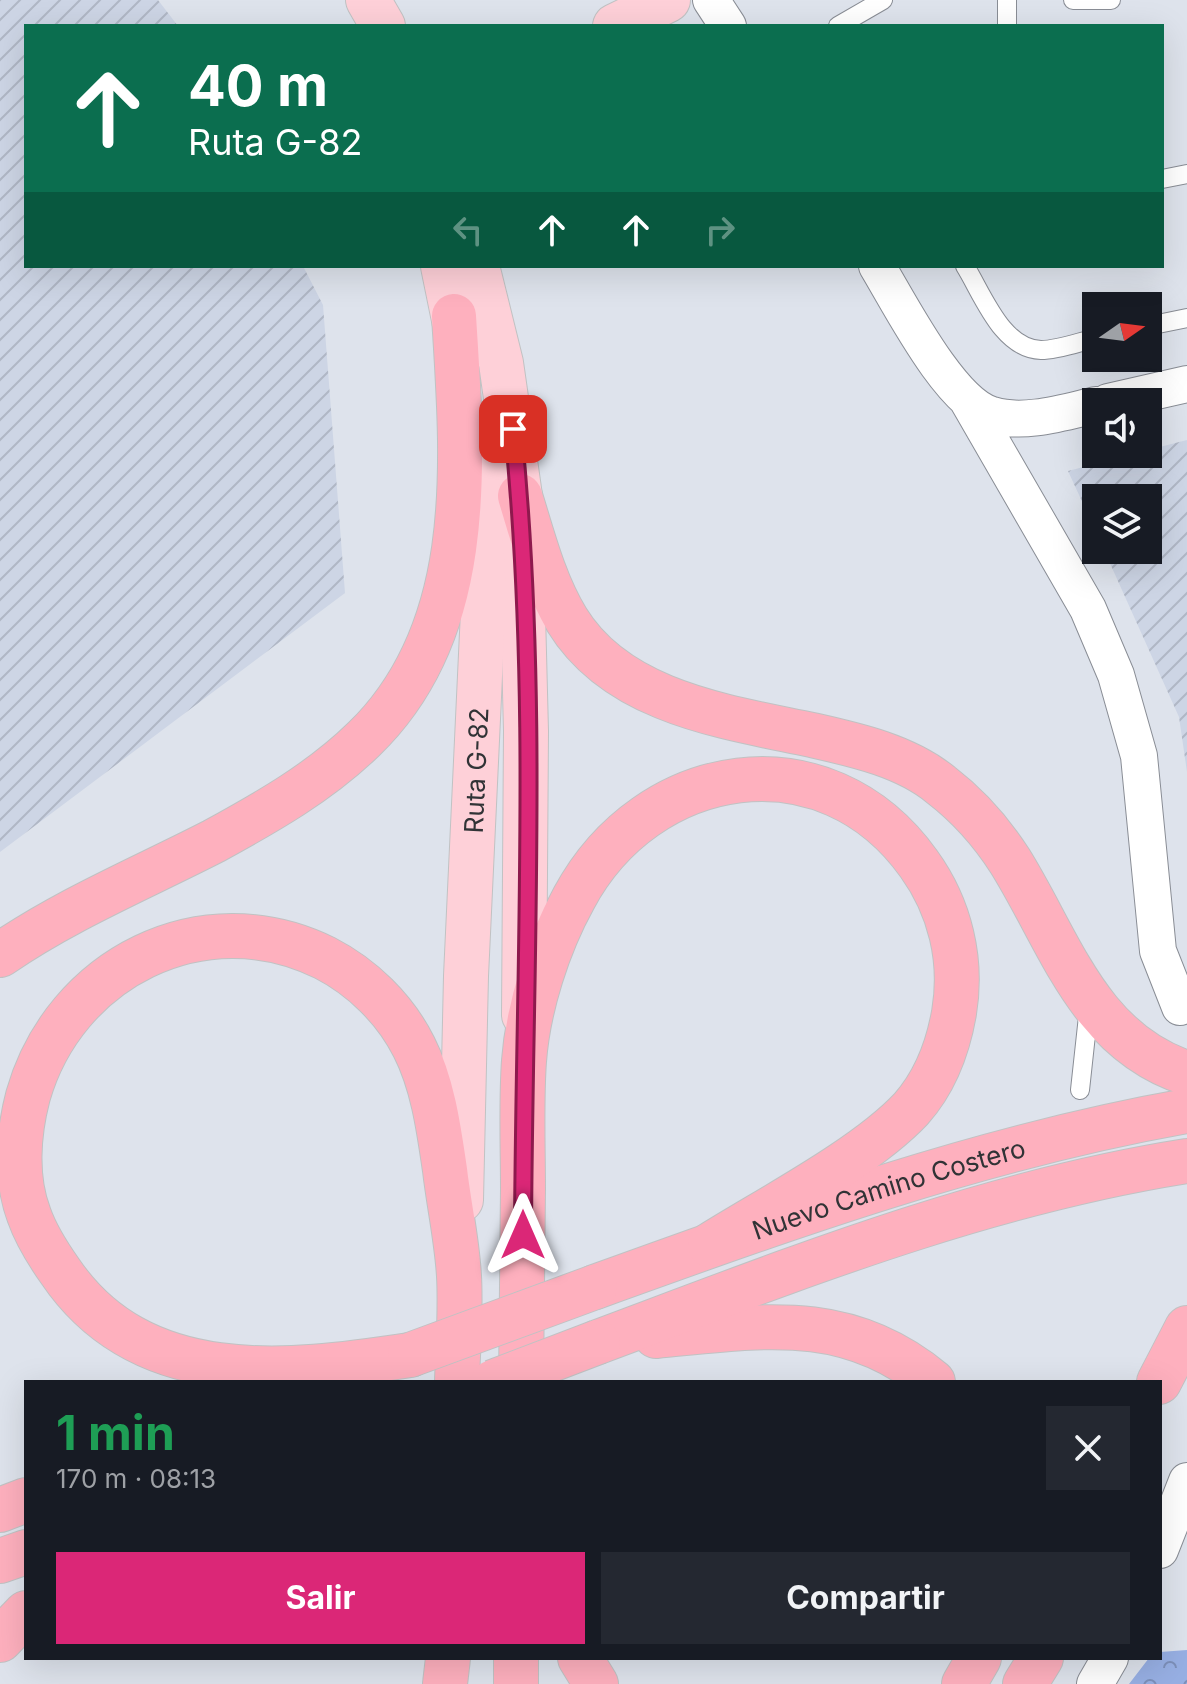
<!DOCTYPE html>
<html lang="es">
<meta charset="utf-8">
<style>
body{margin:0;font-family:Inter,sans-serif;background:#242831;color:#f1f3f6;height:100vh;display:flex;flex-direction:column;font-size:30px;white-space:nowrap}
*{box-sizing:border-box;margin:0}
p{font-size:26px;color:#9ea1a6}
.icon{flex:none;width:44px;height:44px;fill:none;stroke:currentColor;stroke-width:2;stroke-linecap:round;stroke-linejoin:round}
.map{position:relative;flex:1;overflow:hidden}
.drawer{position:absolute;left:24px;top:1380px;width:1138px;height:280px;display:flex;flex-direction:column;background:#171b24;border-radius:0px;box-shadow:0 8px 32px #0002}
.drawer>*{flex:none}
.top-card{position:absolute;left:24px;top:24px;width:1140px;height:244px;border-radius:0px;box-shadow:0 8px 32px #0002;background:#0b6e4f;color:#fff;overflow:hidden}
.needle{width:52px;rotate:76deg}
.buttons{position:absolute;left:1082px;top:292px;display:grid;gap:16px}
.buttons a{display:grid;place-items:center;width:80px;height:80px;border-radius:0px;background:#171b24;box-shadow:0 8px 32px #0002;font-size:40px}
.pin{position:absolute;display:grid;place-items:center;width:68px;height:68px;color:#fff;margin:-34px;border-radius:16px;box-shadow:0 4px 12px #0006}
.me{position:absolute;width:88px;margin:-44px;rotate:0deg;stroke-linejoin:round;filter:drop-shadow(0 0 6px #0008)}
.turn{display:flex;align-items:center;gap:28px;height:168px;padding:0 32px;font-size:36px}
.turn .icon{width:104px;height:104px;stroke-width:2.5}
.turn b{display:block;font-size:56px;line-height:68px}
.lanes{display:flex;align-items:center;height:76px;padding:0 32px;background:#0003;justify-content:center;gap:40px;direction:ltr}
.lanes .off{opacity:.35}
.round{display:grid;place-items:center;flex:none;width:84px;height:84px;border-radius:0px;background:#242831}
.headline{display:flex;align-items:center;justify-content:space-between;height:136px;padding:0 32px}
h1{font-size:48px;font-weight:700;line-height:60px;color:#1e9e55}
.cta{display:flex;gap:16px;margin-top:auto;padding:16px 32px}
.cta a{flex:1;height:92px;border-radius:0px;background:#db2777;color:#fff;font-size:32px;font-weight:700;line-height:92px;text-align:center}
.cta a+a{background:#242831;color:#f1f3f6}
.map>svg:first-child{display:block}
.industrial{fill:url(#industrial-furrows)}
.forest{fill:url(#forest-crowns)}
.lines{fill:none;stroke-linecap:round;stroke-linejoin:round}
.service-casing{stroke:#898d95;stroke-width:20}
.minor-casing{stroke:#898d95;stroke-width:38}
.primary-casing{stroke:#c1c2c3;stroke-width:46}
.motorway-casing{stroke:#c1c2c3;stroke-width:46}
.service{stroke:#fff;stroke-width:18}
.minor{stroke:#fff;stroke-width:36}
.primary{stroke:#fed0d8;stroke-width:44}
.motorway{stroke:#feb0be;stroke-width:44}
.motorway-bridge-casing{stroke:#c1c2c3;stroke-width:46;stroke-linecap:butt}
.motorway-bridge{stroke:#feb0be;stroke-width:44}
.route-casing{stroke:#8e194d;stroke-width:20}
.route{stroke:#db2777;stroke-width:14}
.labels{text-anchor:middle;dominant-baseline:central;stroke-width:6;stroke-linejoin:round;paint-order:stroke}
.street-label{font-size:26px;fill:#313336;stroke:#fff}
</style>
<div class="map">
<svg width="1187" height="1684" viewBox="0 0 1187 1684">
<defs>
<pattern id="industrial-furrows" width="10" height="10" patternUnits="userSpaceOnUse" patternTransform="scale(2)"><rect width="10" height="10" fill="#cdd5e5"/><path d="M-1 1l2-2M0 10L10 0M9 11l2-2" fill="none" stroke="#b0b7c5"/></pattern>
<pattern id="forest-crowns" width="20" height="18" patternUnits="userSpaceOnUse" patternTransform="scale(2)"><rect width="20" height="18" fill="#97afe3"/><path d="M2 6a3 3 0 1 1 6 0M12 15a3 3 0 1 1 6 0" fill="none" stroke="#7c8fb9"/></pattern>
</defs>
<rect width="100%" height="100%" fill="#dee3ec"/>
<!-- industrial -->
<path class="industrial" d="M0,0H158L178,26H26V266H303L323,305L345,593L0,852Z
M1187,440V772L1179,717L1104,550H1148V498H1096V532L1068,471L1133,454H1148V450Z"/>
<!-- forest -->
<path class="forest" d="M1187,1650V1684H1129L1149,1658H1160V1652Z"/>
<g class="lines">
<defs>
<path id="service" d="M1073,0H1111
M838,26L883,0
M1007,26V0
M1162,179L1187,174
M965,266C983,295 1002,349 1041,350C1058,350 1079,342 1096,338
M1148,326L1187,318
M1080,1090L1089,1007"/>
<path id="minor" d="M711,0L728,26
M877,266C900,304 950,403 992,415C1024,425 1065,412 1096,405
M968,401L1088,609L1116,675L1139,756L1158,951L1180,1007
M1108,402L1187,384
M1160,1550L1187,1481
M1095,1684L1110,1658"/>
<g id="primary">
<path d="M368,0L383,26"/>
<path d="M615,26L668,0"/>
<path d="M443,266L461,354"/>
<path d="M477,266L501,363L520,496L526,731L524,1015"/>
<path id="s1" d="M461,1200L466,976L484,590L474,438"/>
</g>
<g id="motorway">
<path d="M520,496C533,538 544,582 567,620C618,703 727,717 812,735C856,745 906,756 941,785C967,805 992,833 1010,861C1060,941 1088,1041 1187,1073"/>
<path d="M0,955C67,909 142,878 214,841C267,812 320,782 364,739C478,629 463,461 454,316"/>
<path id="s2" d="M595,1287C789,1217 983,1147 1187,1111"/>
<path d="M656,1336C761,1326 847,1310 933,1382"/>
<path d="M598,1342C791,1270 983,1193 1187,1161"/>
<path d="M410,1355C286,1374 141,1391 60,1271C48,1254 36,1235 29,1215C15,1178 18,1134 28,1096C64,969 202,897 325,958C362,977 395,1009 414,1047C433,1084 439,1129 445,1170C449,1205 457,1240 459,1276C461,1311 458,1347 457,1382"/>
<path d="M521,1382C522,1318 522,1254 523,1189C523,1147 521,1103 524,1061C528,1007 548,945 574,898C647,762 825,732 919,864C950,907 963,960 954,1013C948,1047 935,1082 911,1109C865,1158 769,1208 710,1245"/>
<path d="M1159,1382L1187,1328"/>
<path d="M0,1510L26,1500"/>
<path d="M0,1561L26,1552"/>
<path d="M0,1640L26,1613"/>
<path d="M580,1658L596,1684"/>
<path d="M445,1684L448,1658"/>
<path d="M516,1684V1658"/>
<path d="M964,1684L979,1658"/>
<path d="M1025,1684L1041,1658"/>
</g>
</defs>
<!-- service casing -->
<use href="#service" class="service-casing"/>
<!-- minor casing -->
<use href="#minor" class="minor-casing"/>
<!-- primary casing -->
<use href="#primary" class="primary-casing"/>
<!-- motorway casing -->
<use href="#motorway" class="motorway-casing"/>
<!-- service -->
<use href="#service" class="service"/>
<!-- minor -->
<use href="#minor" class="minor"/>
<!-- primary -->
<use href="#primary" class="primary"/>
<!-- motorway -->
<use href="#motorway" class="motorway"/>
<defs>
<path id="motorway-bridge" d="M410,1355L595,1287
M493,1382L598,1342"/>
</defs>
<!-- motorway-bridge casing -->
<use href="#motorway-bridge" class="motorway-bridge-casing"/>
<!-- motorway-bridge -->
<use href="#motorway-bridge" class="motorway-bridge"/>
</g>
<g class="lines">
<defs>
<path id="route" d="M513,429C540,696 524,967 523,1235"/>
</defs>
<!-- route casing -->
<use href="#route" class="route-casing"/>
<!-- route -->
<use href="#route" class="route"/>
</g>
<g class="labels">
<!-- street labels -->
<g class="street-label">
<text stroke="none"><textPath href="#s1" startOffset="430">Ruta G-82</textPath></text>
<text stroke="none"><textPath href="#s2" startOffset="310">Nuevo Camino Costero</textPath></text>
</g>
</g>
</svg>
<div class="buttons">
<a><svg class="needle" viewBox="-14 -14 28 28"><path d="M0-13l5 13h-10z" fill="#e53935"/><path d="M0 13l5-13h-10z" fill="#9ea1a6"/></svg></a>
<a><svg class="icon" aria-label="sound" viewBox="0 0 24 24"><path d="M4 9h4l5-4v14l-5-4H4zM17 9q2 3 0 6"/></svg></a>
<a><svg class="icon" aria-label="layers" viewBox="0 0 24 24"><path d="M12 4l9 5-9 5-9-5zM3 14l9 5 9-5"/></svg></a>
</div>
<div class="pin" style="left:513px;top:429px;background:#d93025"><svg class="icon" aria-label="arrive" viewBox="0 0 24 24"><path d="M6 21V4h12l-3 4 3 4H6"/></svg></div>
<svg class="me" style="left:523px;top:1235px" viewBox="-20 -20 40 40"><path d="M0-17L14 15 0 8-14 15z" fill="#db2777" stroke="#fff" stroke-width="4"/></svg>
<div class="top-card">
<div class="turn"><svg class="icon" aria-label="ahead" viewBox="0 0 24 24"><path d="M12 20V5M6 11l6-6 6 6"/></svg><div><b>40 m</b>Ruta G-82</div></div>
<div class="lanes"><svg class="icon off" aria-label="left" viewBox="0 0 24 24"><path d="M17 20v-9H6M10 6l-5 5 5 5"/></svg><svg class="icon" aria-label="ahead" viewBox="0 0 24 24"><path d="M12 20V5M6 11l6-6 6 6"/></svg><svg class="icon" aria-label="ahead" viewBox="0 0 24 24"><path d="M12 20V5M6 11l6-6 6 6"/></svg><svg class="icon off" aria-label="right" viewBox="0 0 24 24"><path d="M7 20v-9h11M14 6l5 5-5 5"/></svg></div>
</div>
<section class="drawer">
<div class="headline"><div><h1>1 min</h1><p>170 m · 08:13</p></div><a class="round"><svg class="icon" aria-label="close" viewBox="0 0 24 24"><path d="M6 6l12 12M18 6L6 18"/></svg></a></div>
<div class="cta"><a>Salir</a><a>Compartir</a></div>
</section>
</div>
